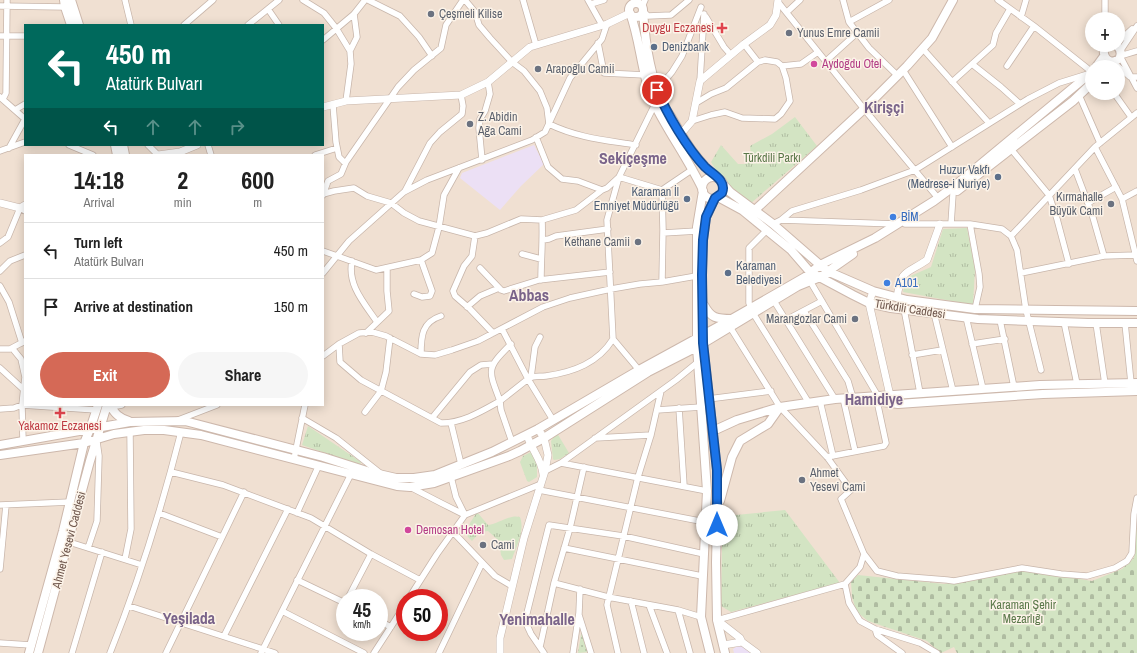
<!DOCTYPE html>
<meta charset="utf-8">
<style>
body{margin:0;font-family:"Archivo Narrow",sans-serif;background:#f6f6f6;color:#222;height:100vh;display:flex;flex-direction:column;font-size:15px;white-space:nowrap}
*{box-sizing:border-box;margin:0}
p{font-size:13px;color:#767676}
.icon{flex:none;width:22px;height:22px;fill:none;stroke:currentColor;stroke-width:2;stroke-linecap:round;stroke-linejoin:round}
.map{position:relative;flex:1;overflow:hidden}
.drawer{position:absolute;left:24px;top:154px;width:300px;height:252px;display:flex;flex-direction:column;background:#fff;border-radius:0px;box-shadow:0 2px 10px #0003}
.drawer>*{flex:none}
.banner{position:absolute;left:24px;top:24px;width:300px;height:122px;border-radius:0px;box-shadow:0 2px 10px #0003;background:#00695c;color:#fff;overflow:hidden}
.fabs{position:absolute;left:1085px;top:12px;display:grid;gap:8px}
.fabs a{display:grid;place-items:center;width:40px;height:40px;border-radius:50%;background:#fff;box-shadow:0 2px 10px #0003;font-size:20px}
.speed{position:absolute;left:336px;top:589px;display:flex;gap:8px;font-size:20px;font-weight:700;text-align:center}
.speed>*{display:grid;place-content:center;width:52px;height:52px;border-radius:50%;background:#fff;box-shadow:0 2px 10px #0003;line-height:1}
.speed small{font-size:10px;font-weight:400}
.speed .limit{border:6px solid #d22;background:#fff;color:#111}
.pin{position:absolute;display:grid;place-items:center;width:34px;height:34px;color:#fff;margin:-17px;border:2px solid #fff;border-radius:50%;box-shadow:0 1px 4px #0007}
.me{position:absolute;width:44px;margin:-22px;rotate:0deg;stroke-linejoin:round;filter:drop-shadow(0 0 3px #0008)}
.turn{display:flex;align-items:center;gap:14px;height:84px;padding:0 16px;font-size:18px}
.turn .icon{width:52px;height:52px;stroke-width:2.5}
.turn b{display:block;font-size:28px;line-height:34px}
.lanes{display:flex;align-items:center;height:38px;padding:0 16px;background:#0003;justify-content:center;gap:20px;direction:ltr}
.lanes .off{opacity:.35}
.eta{display:flex;justify-content:space-evenly;align-items:center;height:68px;text-align:center}
.eta b{font-size:24px;font-weight:700;line-height:28px}
.action{display:flex;gap:8px;margin-top:auto;padding:8px 16px}
.action a{flex:1;height:46px;border-radius:24px;background:#d56956;color:#fff;font-size:16px;font-weight:700;line-height:46px;text-align:center}
.action a+a{background:#f6f6f6;color:#222}
ul{padding:0;list-style:none}
li{display:flex;align-items:center;gap:12px;height:56px;padding:0 16px;border-top:1px solid #e0e0e0}
li div{flex:1}
li b{display:block;font-size:15px}
li em{font-style:normal}
.map>svg:first-child{display:block}
.residential{fill:#f0e0d2;fill-rule:evenodd}
.education{fill:#ece0f5}
.grass{fill:url(#grass-dots)}
.cemetery{fill:url(#cemetery-stones)}
.park{fill:url(#park-tufts)}
.lines{fill:none;stroke-linecap:round;stroke-linejoin:round}
.minor-casing{stroke:#c8b6ab;stroke-width:7}
.tertiary-casing{stroke:#c8b6ab;stroke-width:8}
.secondary-casing{stroke:#cdb8ac;stroke-width:10}
.minor{stroke:#fff;stroke-width:5.5}
.tertiary{stroke:#fff;stroke-width:7}
.secondary{stroke:#fff;stroke-width:8}
.route-casing{stroke:#114b97;stroke-width:10}
.route{stroke:#1a73e8;stroke-width:7}
.worship-dot{fill:#6b7280;stroke:#fcf3e8;stroke-width:1.5}
.health-dot{fill:#e0444e;stroke:#fcf3e8;stroke-width:1.5}
.service-dot{fill:#5c6f8a;stroke:#fcf3e8;stroke-width:1.5}
.hotel-dot{fill:#d1479c;stroke:#fcf3e8;stroke-width:1.5}
.shop-dot{fill:#3f7fe0;stroke:#fcf3e8;stroke-width:1.5}
.labels{text-anchor:middle;dominant-baseline:central;stroke-width:3;stroke-linejoin:round;paint-order:stroke}
.worship-label{font-size:12px;fill:#5b616d;stroke:#fcf3e8;text-anchor:start}
.health-label{font-size:12px;fill:#be3a42;stroke:#fcf3e8;text-anchor:end}
.service-label{font-size:12px;fill:#4e5e75;stroke:#fcf3e8;text-anchor:start}
.hotel-label{font-size:12px;fill:#b23c85;stroke:#fcf3e8;text-anchor:start}
.park-label{font-size:12px;fill:#5a7849;stroke:#fcf3e8}
.shop-label{font-size:12px;fill:#366cbe;stroke:#fcf3e8;text-anchor:start}
.street-label{font-size:12px;fill:#6e564c;stroke:#fcf3e8}
.district-label{font-size:16px;font-weight:bold;fill:#7a648a;stroke:#fcf3e8}
</style>
<div class="map">
<svg width="1137" height="653" viewBox="0 0 1137 653">
<defs>
<pattern id="grass-dots" width="8" height="8" patternUnits="userSpaceOnUse"><rect width="8" height="8" fill="#d3e4c3"/><path d="M2 2h.1M6 6h.1" fill="none" stroke="#afbca1" stroke-width="1.8" stroke-linecap="round"/></pattern>
<pattern id="cemetery-stones" width="16" height="16" patternUnits="userSpaceOnUse"><rect width="16" height="16" fill="#d3e4c3"/><path d="M2 7V4a2 2 0 0 1 4 0v3zM10 15v-3a2 2 0 0 1 4 0v3z" fill="#afbca1"/></pattern>
<pattern id="park-tufts" width="24" height="20" patternUnits="userSpaceOnUse"><rect width="24" height="20" fill="#d3e4c3"/><path d="M3 7l-1-3M5 7V3M7 7l1-3M15 17l-1-3M17 17v-4M19 17l1-3" fill="none" stroke="#afbca1"/></pattern>
</defs>
<rect width="100%" height="100%" fill="#f9efe3"/>
<!-- residential -->
<path class="residential" d="M0,0H1137V653H0ZM1092,19H1118V45H1092ZM25,25H323V145H25ZM1092,67H1118V93H1092ZM25,155H323V405H25ZM345,598H379V632H345ZM405,598H439V632H405Z"/>
<!-- education -->
<path class="education" d="M534,145L544,164L521,186L500,210L460,178L462,173Z
M743,642L757,653H734L733,649Z"/>
<!-- grass -->
<path class="grass" d="M582,629L589,652L578,653Z"/>
<!-- cemetery -->
<path class="cemetery" d="M1137,521V653H957L954,647L941,653L927,641L868,621L856,611L852,596L851,582L858,575L944,584L974,577L1024,570L1092,581L1122,569L1134,558Z"/>
<!-- park -->
<path class="park" d="M795,117L817,146L750,204L721,178L711,162L721,145L738,164H745L751,155L750,146L772,134Z
M967,228L975,269L973,305L903,292L906,278L931,267L943,229Z
M308,426L361,462L360,465L302,445Z
M557,433L569,453L560,459L554,460L553,459L551,441Z
M531,452L537,458V477L529,482L527,481L520,462L523,456Z
M785,510L840,583L731,612L721,606L722,547L726,516Z
M477,512L488,525C499,524 509,514 520,517C525,531 517,545 512,559L504,560L501,555L499,541L488,531L480,532L472,541L468,537L466,533L470,523Z"/>
<g class="lines">
<defs>
<path id="minor" d="M125,0L131,25
M303,0L324,13L336,28L350,51L351,64L346,101
M368,0L400,16L419,37L432,56
M465,0L475,12L479,25L490,38L512,62L524,71L540,91L547,108L549,124C578,138 605,140 636,145
M523,0L536,45
M588,0L602,25
M843,0L849,22L869,48L898,76
M998,0L1034,26L1092,72
M778,2L864,109L938,198
M591,4L604,0
M0,6L65,7
M642,7L645,0
M268,9L279,25
M643,11L648,16L671,15L689,0
M787,12L800,0
M706,17L724,47L731,55
M1021,17L1026,0
M1105,19V0
M849,22L889,0
M184,25L213,0
M248,25L279,0
M0,36H25
M323,40L354,14L365,0
M1118,42L1132,29
M598,43L604,73L645,75
M744,44L758,62
M923,49L989,123
M1121,50L1137,26
M350,51L357,37L354,14
M1137,51L1120,56L1137,88
M826,61L857,33
M1113,62L1130,77H1137
M972,64L1001,87L1020,104
M782,66L801,64L818,52
M1007,66L1034,26
M903,70L952,147
M700,81L704,14
M952,82L993,45L996,33L1010,9
M657,90L672,72L682,56L701,7
M1114,93L1131,117
M1079,95L1100,143
M0,97L25,119
M3,99L6,93L7,0
M333,105L336,142L339,157L345,163
M15,110L25,104
M692,121L711,115L725,112L742,118L775,119L781,114L790,101L786,78L782,66L777,62L765,60L758,62L726,88L711,94L696,103
M536,137L548,167L562,179L578,181L602,190
M69,145L93,155
M148,145L158,155
M208,145L211,155
M1095,147L1122,199L1137,261
M9,148L25,119
M1011,149L1049,195L1057,219L1069,264
M0,151L25,142
M315,155L337,148
M482,160L479,128L480,119L485,111L490,94L488,82
M1075,169L1092,214L1104,256
M662,190L693,169
M405,191L430,143L440,132L462,114L463,106L461,95
M323,194L334,191L354,188L367,196L391,203L404,213L419,221L475,236L487,233L521,219L542,220L576,210L602,190L607,188L619,177L662,190
M323,195L328,181L341,174L346,162L398,87L414,70L441,48L446,25L463,0
M1122,199L1137,191
M1088,203L1116,187
M781,220L792,211L861,190L915,170L1028,99L1059,83L1088,74
M773,224L781,220L896,224
M905,224H970L1002,229L1011,236L1017,250L1026,310L1041,370
M951,224L953,194
M970,224L979,274L980,287L975,309
M767,230L749,248V303L753,313L809,403
M663,233L697,231
M475,236L472,256L464,266L453,291L455,296L470,309L493,333
M1011,236L1095,147L1137,113
M543,240L549,239L556,236L608,229
M0,243L8,237L20,208L25,211
M323,251L376,270L421,260L432,253L439,227L444,195L459,168
M522,254L541,259
M352,261C347,285 365,304 377,322
M480,268L501,290L504,291L539,280L610,272
M0,271L10,261L25,255
M323,273L349,241L404,192L427,180L532,140L545,132L570,78L602,39L607,24
M1021,273L1104,256L1136,255
M541,280C541,259 543,240 542,220
M810,281L879,398
M662,282L663,230L662,190
M0,286L9,302L22,343
M414,294L422,297L430,296L432,291L421,260
M774,301L835,399
M467,307L480,296L499,288
M904,309L920,393
M804,311L848,381L853,398
M934,313L953,391
M966,317L983,389
M786,320L822,301
M1000,320L1014,387
M1064,322L1077,384
M1096,323L1105,384
M1125,323L1131,383
M502,329L528,379L500,401L501,410L512,442
M366,333L389,311L387,291V268
M339,344L340,362L361,380L441,423C463,423 482,411 500,401C488,369 486,369 511,344
M972,344L1005,339
M12,348L21,359L25,377L22,405L23,441
M0,349H10L25,341
M421,354C421,336 422,322 441,316
M912,355L942,350
M323,356L339,344L359,333L372,332L386,336L421,354L435,355L452,350L478,341L543,307L570,298L611,289L640,284L662,282L702,275
M0,368L23,389
M639,370L613,339L607,220L619,177L655,104
M531,377L535,347L540,337
M843,398L855,451
M708,399L771,391
M820,401L833,456
M111,407L122,405
M679,408L684,486
M0,409L14,408L22,405L96,410
M657,410L701,407
M365,412L381,391L386,372L390,338
M302,418L336,438L380,473
M432,418L470,372L481,365L493,364
M178,420L217,405
M553,420L528,379C534,375 539,377 546,376C574,372 598,363 613,339
M451,423L461,464
M595,438L651,435
M827,457L884,446L886,443L877,401
M294,459L305,405
M561,463L676,380L698,362
M545,471L561,463L707,491
M171,472L223,485L311,518L371,554L420,580
M410,487L441,503L465,515L541,484
M539,490L705,522
M0,505L70,502
M159,513L222,537
M297,513L319,465
M453,532L495,576L512,586
M69,542L142,565
M88,548L97,521L99,456L97,442
M564,548L702,576
M864,554L877,571L897,576L947,580L954,581L1022,568L1061,574L1087,576L1115,568L1127,561L1132,553L1134,514L1137,498
M125,559L131,529L130,432
M0,569L6,505
M297,580L345,603
M554,583L608,597L678,610L701,617
M845,584L849,603L860,621L875,629L920,643L937,653
M348,598L371,554
M409,598L437,554L465,515L456,497L451,477
M631,601L644,653
M649,605L667,653
M129,606L275,653
M678,610L690,653
M282,611L364,653
M579,615L591,653
M717,620L845,584L860,567L864,554L841,499L851,490L827,457L780,407L730,327
M379,621L391,627
M875,629L877,635L902,653
M224,636L288,509
M0,643L31,645
M540,647L554,583L570,528L584,467
M72,653L102,552
M110,653C139,581 162,507 181,432
M166,653L244,492
M261,653L351,474
M374,653L405,605
M439,653L482,563
M544,653L531,634L525,621L549,525L623,536L704,554
M573,653L579,613L580,589
M618,653L607,605L638,477L651,435L661,391"/>
<path id="tertiary" d="M323,107L346,101L461,95L488,82L530,47L607,24L630,13
M681,134L692,121L700,81L744,44L770,25L776,15L778,0
M158,155L180,152L197,145
M0,203L20,208L25,205
M873,291L869,303L891,400
M897,297C902,268 905,275 927,260L940,224
M527,435C531,449 542,460 543,474
M717,620L740,638L742,642L757,653
M723,645L742,642
M500,653V638L524,538L545,471L548,455L544,438L538,429"/>
<path id="secondary" d="M64,0L65,7L71,25
M71,0L79,25
M629 10a7 7 0 1 1 14 0a7 7 0 1 1-14 0Z
M643,11C645,41 650,76 663,104C665,109 670,114 673,120C686,143 697,160 717,178
M630,13C641,42 641,76 655,105C669,133 688,159 702,188
M1108,45L1104,50C1103,57 1107,61 1113,62L1119,59C1122,54 1121,49 1116,45
M1096,67L1104,56
M115,145L117,155
M123,145L125,155
M702 188a11 11 0 1 1 22 0a11 11 0 1 1-22 0Z
M723,184L730,192L773,224L827,271L873,291L907,300L975,309L1137,311
M703,191L697,227V347L707,491L701,617L710,653
M957,191L1073,101L1092,83
M718,197L742,210L791,250L810,272L853,295L869,303L891,308L978,319L1088,323H1137
M755,210L864,109L907,66L932,38L953,0
M702,270L703,240L706,217L715,198
M702,284L703,343L717,470V525L716,562L717,620L725,653
M704,305C711,318 716,319 732,319
M869,400L898,404L1043,394L1137,391
M110,405C115,414 119,418 129,421
M713,431L737,420L780,407L835,399L1040,385L1137,383
M0,445L130,422L185,421L323,457L370,472L396,478H414L435,475L492,452L538,429L639,370L723,324L805,277L820,265L875,238L934,201L953,187L1092,72
M0,455L84,443L114,434L144,430H164L201,435L397,486L410,487L434,483L509,456L520,451L544,438L648,372L697,347L798,286L820,277L853,254
M720,501L732,457L740,441L768,424L780,407
M29,653L63,531L84,443L90,429L98,405
M38,653L90,461L107,405"/>
</defs>
<!-- minor casing -->
<use href="#minor" class="minor-casing"/>
<!-- tertiary casing -->
<use href="#tertiary" class="tertiary-casing"/>
<!-- secondary casing -->
<use href="#secondary" class="secondary-casing"/>
<!-- minor -->
<use href="#minor" class="minor"/>
<!-- tertiary -->
<use href="#tertiary" class="tertiary"/>
<!-- secondary -->
<use href="#secondary" class="secondary"/>
</g>
<g class="lines">
<defs>
<path id="route" d="M657,90C667,114 687,148 705,167C712,174 727,180 722,193L715,198L706,217L703,240L702,275L703,343L717,470V525"/>
</defs>
<!-- route casing -->
<use href="#route" class="route-casing"/>
<!-- route -->
<use href="#route" class="route"/>
</g>
<!-- markers -->
<g class="worship-dot">
<circle cx="431" cy="14" r="4"/>
<circle cx="789" cy="33" r="4"/>
<circle cx="538" cy="69" r="4"/>
<circle cx="470" cy="124" r="4"/>
<circle cx="1111" cy="204" r="4"/>
<circle cx="638" cy="242" r="4"/>
<circle cx="855" cy="319" r="4"/>
<circle cx="802" cy="480" r="4"/>
<circle cx="483" cy="545" r="4"/>
</g>
<g class="health-dot">
<path d="M720 22h4v4h4v4h-4v4h-4v-4h-4v-4h4z"/>
<path d="M58 407h4v4h4v4h-4v4h-4v-4h-4v-4h4z"/>
</g>
<g class="service-dot">
<circle cx="654" cy="47" r="4"/>
<circle cx="998" cy="177" r="4"/>
<circle cx="687" cy="199" r="4"/>
<circle cx="728" cy="273" r="4"/>
</g>
<g class="hotel-dot">
<circle cx="814" cy="64" r="4"/>
<circle cx="408" cy="530" r="4"/>
</g>
<g class="shop-dot">
<circle cx="893" cy="217" r="4"/>
<circle cx="887" cy="283" r="4"/>
</g>
<g class="labels">
<!-- worship labels -->
<g class="worship-label">
<text x="439" y="14">Çeşmeli Kilise</text>
<text x="797" y="33">Yunus Emre Camii</text>
<text x="546" y="69">Arapoğlu Camii</text>
<text x="478" y="117">Z. Abidin<tspan x="478" dy="14">Ağa Cami</tspan></text>
<text x="1103" y="197" text-anchor="end">Kırmahalle<tspan x="1103" dy="14">Büyük Cami</tspan></text>
<text x="630" y="242" text-anchor="end">Kethane Camii</text>
<text x="847" y="319" text-anchor="end">Marangozlar Cami</text>
<text x="810" y="473">Ahmet<tspan x="810" dy="14">Yesevi Cami</tspan></text>
<text x="491" y="545">Cami</text>
</g>
<!-- health labels -->
<g class="health-label">
<text x="714" y="28">Duygu Eczanesi</text>
<text x="60" y="426" text-anchor="middle">Yakamoz Eczanesi</text>
</g>
<!-- service labels -->
<g class="service-label">
<text x="662" y="47">Denizbank</text>
<text x="990" y="170" text-anchor="end">Huzur Vakfı<tspan x="990" dy="14">(Medrese-i Nuriye)</tspan></text>
<text x="679" y="192" text-anchor="end">Karaman İl<tspan x="679" dy="14">Emniyet Müdürlüğü</tspan></text>
<text x="736" y="266">Karaman<tspan x="736" dy="14">Belediyesi</tspan></text>
</g>
<!-- hotel labels -->
<g class="hotel-label">
<text x="822" y="64">Aydoğdu Otel</text>
<text x="416" y="530">Demosan Hotel</text>
</g>
<!-- park labels -->
<g class="park-label">
<text x="772" y="158">Türkdili Parkı</text>
<text x="1023" y="605">Karaman Şehir<tspan x="1023" dy="14">Mezarlığı</tspan></text>
</g>
<!-- shop labels -->
<g class="shop-label">
<text x="901" y="217">BİM</text>
<text x="895" y="283">A101</text>
</g>
<!-- street labels -->
<g class="street-label">
<text transform="translate(910 309) rotate(9)">Türkdili Caddesi</text>
<text transform="translate(69 540) rotate(-75)">Ahmet Yesevi Caddesi</text>
</g>
<!-- district labels -->
<g class="district-label">
<text x="884" y="107">Kirişçi</text>
<text x="633" y="158">Sekiçeşme</text>
<text x="529" y="295">Abbas</text>
<text x="874" y="399">Hamidiye</text>
<text x="189" y="618">Yeşilada</text>
<text x="537" y="619">Yenimahalle</text>
</g>
</g>
</svg>
<div class="fabs">
<a>+</a>
<a>−</a>
</div>
<div class="speed"><div>45<small>km/h</small></div><div class="limit">50</div></div>
<div class="pin" style="left:657px;top:90px;background:#d93025"><svg class="icon" aria-label="arrive" viewBox="0 0 24 24"><path d="M6 21V4h12l-3 4 3 4H6"/></svg></div>
<svg class="me" style="left:717px;top:525px" viewBox="-20 -20 40 40"><circle r="19" fill="#fff"/><path d="M0-13L10 11 0 6-10 11z" fill="#1a73e8"/></svg>
<div class="banner">
<div class="turn"><svg class="icon" aria-label="left" viewBox="0 0 24 24"><path d="M17 20v-9H6M10 6l-5 5 5 5"/></svg><div><b>450 m</b>Atatürk Bulvarı</div></div>
<div class="lanes"><svg class="icon" aria-label="left" viewBox="0 0 24 24"><path d="M17 20v-9H6M10 6l-5 5 5 5"/></svg><svg class="icon off" aria-label="ahead" viewBox="0 0 24 24"><path d="M12 20V5M6 11l6-6 6 6"/></svg><svg class="icon off" aria-label="ahead" viewBox="0 0 24 24"><path d="M12 20V5M6 11l6-6 6 6"/></svg><svg class="icon off" aria-label="right" viewBox="0 0 24 24"><path d="M7 20v-9h11M14 6l5 5-5 5"/></svg></div>
</div>
<section class="drawer">
<div class="eta">
<div><b>14:18</b><p>Arrival</p></div>
<div><b>2</b><p>min</p></div>
<div><b>600</b><p>m</p></div>
</div>
<ul>
<li><svg class="icon" aria-label="left" viewBox="0 0 24 24"><path d="M17 20v-9H6M10 6l-5 5 5 5"/></svg><div><b>Turn left</b><p>Atatürk Bulvarı</p></div><em>450 m</em></li>
<li><svg class="icon" aria-label="arrive" viewBox="0 0 24 24"><path d="M6 21V4h12l-3 4 3 4H6"/></svg><div><b>Arrive at destination</b></div><em>150 m</em></li>
</ul>
<div class="action"><a>Exit</a><a>Share</a></div>
</section>
</div>
